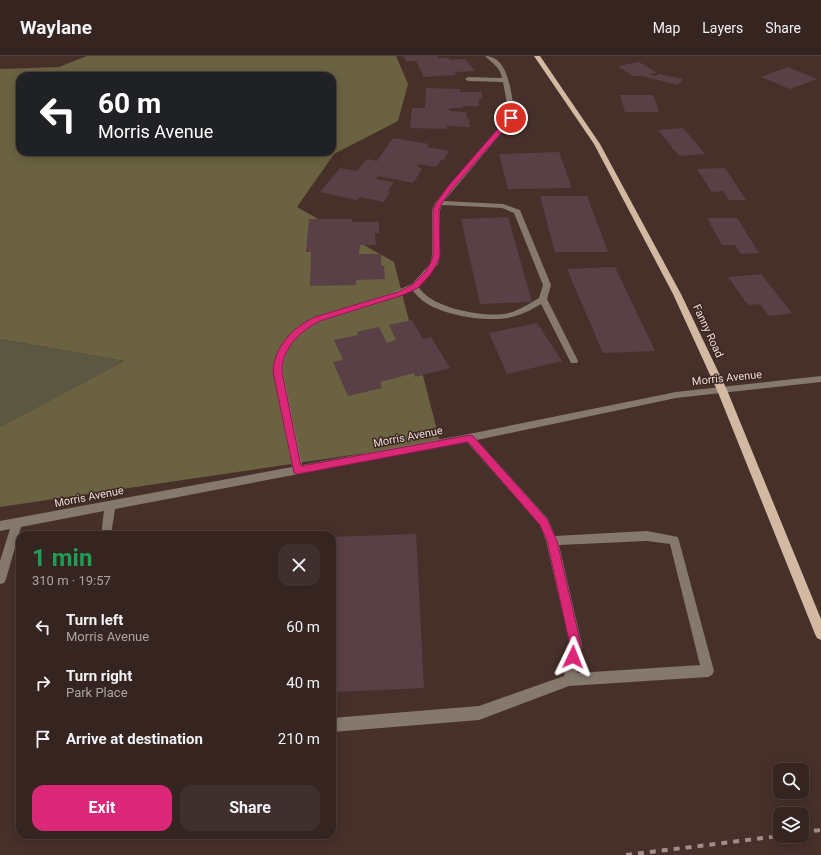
<!DOCTYPE html>
<meta charset="utf-8">
<style>
body{margin:0;font-family:Roboto,sans-serif;background:#40302d;color:#f1f3f6;height:100vh;display:flex;flex-direction:column;font-size:15px;white-space:nowrap}
*{box-sizing:border-box;margin:0}
p{font-size:13px;color:#aaa4a5}
.icon{flex:none;width:22px;height:22px;fill:none;stroke:currentColor;stroke-width:2;stroke-linecap:round;stroke-linejoin:round}
.map{position:relative;flex:1;overflow:hidden}
.side{position:absolute;left:16px;top:475px;width:320px;height:308px;display:flex;flex-direction:column;background:#352420;border-radius:12px;box-shadow:0 2px 10px #0003,0 0 0 1px #4f413e}
.side>*{flex:none}
.hud{position:absolute;left:16px;top:16px;width:320px;height:84px;border-radius:12px;box-shadow:0 2px 10px #0003,0 0 0 1px #4f413e;background:#202124;color:#fff;overflow:hidden}
.controls{position:absolute;left:773px;top:707px;display:grid;gap:8px}
.controls a{display:grid;place-items:center;width:36px;height:36px;border-radius:8px;background:#352420;box-shadow:0 2px 10px #0003,0 0 0 1px #4f413e;font-size:20px}
.pin{position:absolute;display:grid;place-items:center;width:34px;height:34px;color:#fff;margin:-17px;border:2px solid #fff;border-radius:50%;box-shadow:0 1px 4px #0007}
.me{position:absolute;width:44px;margin:-22px;rotate:2deg;stroke-linejoin:round;filter:drop-shadow(0 0 3px #0008)}
.turn{display:flex;align-items:center;gap:14px;height:84px;padding:0 16px;font-size:18px}
.turn .icon{width:52px;height:52px;stroke-width:2.5}
.turn b{display:block;font-size:28px;line-height:34px}
.round{display:grid;place-items:center;flex:none;width:42px;height:42px;border-radius:12px;background:#40302d}
.summary{display:flex;align-items:center;justify-content:space-between;height:68px;padding:0 16px}
h1{font-size:24px;font-weight:700;line-height:30px;color:#1e9e55}
.primary-button{display:flex;gap:8px;margin-top:auto;padding:8px 16px}
.primary-button a{flex:1;height:46px;border-radius:12px;background:#db2777;color:#fff;font-size:16px;font-weight:700;line-height:46px;text-align:center}
.primary-button a+a{background:#40302d;color:#f1f3f6}
ul{padding:0;list-style:none}
li{display:flex;align-items:center;gap:12px;height:56px;padding:0 16px}
li div{flex:1}
li b{display:block;font-size:15px}
li em{font-style:normal}
header{display:flex;align-items:center;gap:24px;box-sizing:border-box;height:56px;padding:0 20px;background:#352420;border-bottom:1px solid #4f413e}
header strong{font-size:19px}
nav{display:flex;gap:22px;margin-inline-start:auto;font-size:14px}
.map>svg:first-child{display:block}
.green{fill:#5c5742}
.forest{fill:#6a6240;fill-rule:evenodd}
.building{fill:#594046}
.lines{fill:none;stroke-linecap:round;stroke-linejoin:round}
.minor{fill:#85786d;fill-rule:evenodd}
.major{fill:#d3b9a1;fill-rule:evenodd}
.rail{stroke:#a18d89;stroke-width:4;stroke-dasharray:6 6;stroke-linecap:butt}
.route{fill:#db2777;stroke:#8e194d}
.labels{text-anchor:middle;dominant-baseline:central;stroke-width:3;stroke-linejoin:round;paint-order:stroke}
.street-label{font-size:11px;fill:#ebdbd8;stroke:#3c2620}
</style>
<header>
<strong>Waylane</strong>
<nav><a>Map</a><a>Layers</a><a>Share</a></nav>
</header>
<div class="map">
<svg width="821" height="799" viewBox="0 0 821 799">
<rect width="100%" height="100%" fill="#47302a"/>
<!-- green -->
<path class="green" d="M0,283L124,305L0,371Z"/>
<!-- forest -->
<path class="forest" d="M87,0H396L408,28L398,65L334,98L297,151L394,206L440,386L0,451V371L124,305L0,283V13L59,11ZM20,20H332V96H20Z"/>
<!-- building -->
<path class="building" d="M403,0H437L438,2H449L450,4L465,3L475,15L455,16L456,19L424,21L416,5H406Z
M639,6L657,17L648,18L656,20L659,18L683,23L678,29L642,20H633L618,10Z
M788,11L817,23L790,33L761,21Z
M426,32L460,33V36H482V43H479V50H462L463,52H449L450,55L466,56L467,63H469L470,71L447,70V73L410,72L412,52H425Z
M620,39H653L659,56H625Z
M683,72L705,98L679,100L658,74Z
M393,82L429,88L427,91L449,95L444,104L442,103L436,111L418,108L417,110L422,113L413,127L378,120L376,123L394,126L388,135L390,136L384,146L360,141L357,144L320,136L340,112L357,115L367,103L377,105Z
M559,96L572,132L508,133L499,98Z
M725,112L746,144H729L723,135L712,136L697,113Z
M540,140H587L608,196H555Z
M508,161L532,246L480,248L461,163Z
M707,162H737L759,197L741,198L735,189H722Z
M309,163H352V166H379V177H375L376,189H360L359,198H381V210H384L385,223L356,224V229L310,230L311,196H306Z
M615,211L655,295L603,297L567,213Z
M761,218L792,257L769,260L760,248L748,249L728,221Z
M412,264L423,283L431,281L450,312L415,321L414,317L380,326L382,332L348,340L333,306L343,304L334,284L358,279L357,276L379,271L387,287L396,284L389,269Z
M537,267L562,305L507,318L489,277Z
M416,478L424,632L332,636V481Z"/>
<g class="lines">
<!-- minor -->
<path class="minor" d="M485,0C510,0 511,40 515,58L514,62L444,145L503,148L520,154L551,229L547,243L578,305L577,307H571L541,248C531,254 520,260 507,262C485,266 441,259 423,245C419,242 416,238 412,234C396,241 380,247 363,252C326,263 286,270 283,316L302,409L469,378L676,336L821,320V326L676,342L477,384L548,463L555,480L647,475L678,481L714,615L712,619L708,621L569,630L479,664L332,676V662L479,650L564,620L570,589L546,485L540,469L467,386L115,453L111,479H101L104,455L21,471L6,523L4,527L0,528V505L10,473L0,475V465L292,411L273,316L274,307L280,291L287,282L299,270L315,261L382,241L412,228L430,208L432,200V154L435,147L449,130L508,62L509,58L503,26L468,25L465,23L468,21L502,22C500,11 493,8 485,0ZM442,149L502,152L514,157L543,229L539,242C530,247 520,254 509,257C488,262 447,254 430,242C425,239 422,235 418,231L438,208L440,200V154ZM647,485L670,488L700,609L577,617L582,589L559,489Z"/>
<!-- major -->
<path class="major" d="M534,0H540L600,88L681,238L727,334L821,563V584L817,582L815,578L717,334L673,238L594,88Z"/>
<!-- rail -->
<path class="rail" d="M802,776L821,774
M626,799L780,780"/>
</g>
<!-- route -->
<path class="route" d="M509,60L514,62L453,132L442,147L439,154L440,200L437,208L430,219L418,232L403,239L320,265C300,275 282,292 282,316L301,410L470,379L473,380L547,463L557,485L581,589L577,604L573,606L569,604L568,601L570,589L547,485L540,469L468,386L298,418L294,417L273,316C274,291 293,271 315,261L398,236L412,229L425,216L430,208L433,200V154L436,147L449,129Z"/>
<g class="labels">
<!-- street labels -->
<g class="street-label">
<text transform="translate(708 275) rotate(65)">Fanny Road</text>
<text transform="translate(727 322) rotate(-6)">Morris Avenue</text>
<text transform="translate(408 381) rotate(-11)">Morris Avenue</text>
<text transform="translate(89 441) rotate(-11)">Morris Avenue</text>
</g>
</g>
</svg>
<div class="controls">
<a><svg class="icon" aria-label="search" viewBox="0 0 24 24"><circle cx="10" cy="10" r="6"/><path d="M15 15l6 6"/></svg></a>
<a><svg class="icon" aria-label="layers" viewBox="0 0 24 24"><path d="M12 4l9 5-9 5-9-5zM3 14l9 5 9-5"/></svg></a>
</div>
<div class="pin" style="left:511px;top:62px;background:#d93025"><svg class="icon" aria-label="arrive" viewBox="0 0 24 24"><path d="M6 21V4h12l-3 4 3 4H6"/></svg></div>
<svg class="me" style="left:573px;top:601px" viewBox="-20 -20 40 40"><path d="M0-17L14 15 0 8-14 15z" fill="#db2777" stroke="#fff" stroke-width="4"/></svg>
<div class="hud">
<div class="turn"><svg class="icon" aria-label="left" viewBox="0 0 24 24"><path d="M17 20v-9H6M10 6l-5 5 5 5"/></svg><div><b>60 m</b>Morris Avenue</div></div>
</div>
<section class="side">
<div class="summary"><div><h1>1 min</h1><p>310 m · 19:57</p></div><a class="round"><svg class="icon" aria-label="close" viewBox="0 0 24 24"><path d="M6 6l12 12M18 6L6 18"/></svg></a></div>
<ul>
<li><svg class="icon" aria-label="left" viewBox="0 0 24 24"><path d="M17 20v-9H6M10 6l-5 5 5 5"/></svg><div><b>Turn left</b><p>Morris Avenue</p></div><em>60 m</em></li>
<li><svg class="icon" aria-label="right" viewBox="0 0 24 24"><path d="M7 20v-9h11M14 6l5 5-5 5"/></svg><div><b>Turn right</b><p>Park Place</p></div><em>40 m</em></li>
<li><svg class="icon" aria-label="arrive" viewBox="0 0 24 24"><path d="M6 21V4h12l-3 4 3 4H6"/></svg><div><b>Arrive at destination</b></div><em>210 m</em></li>
</ul>
<div class="primary-button"><a>Exit</a><a>Share</a></div>
</section>
</div>
